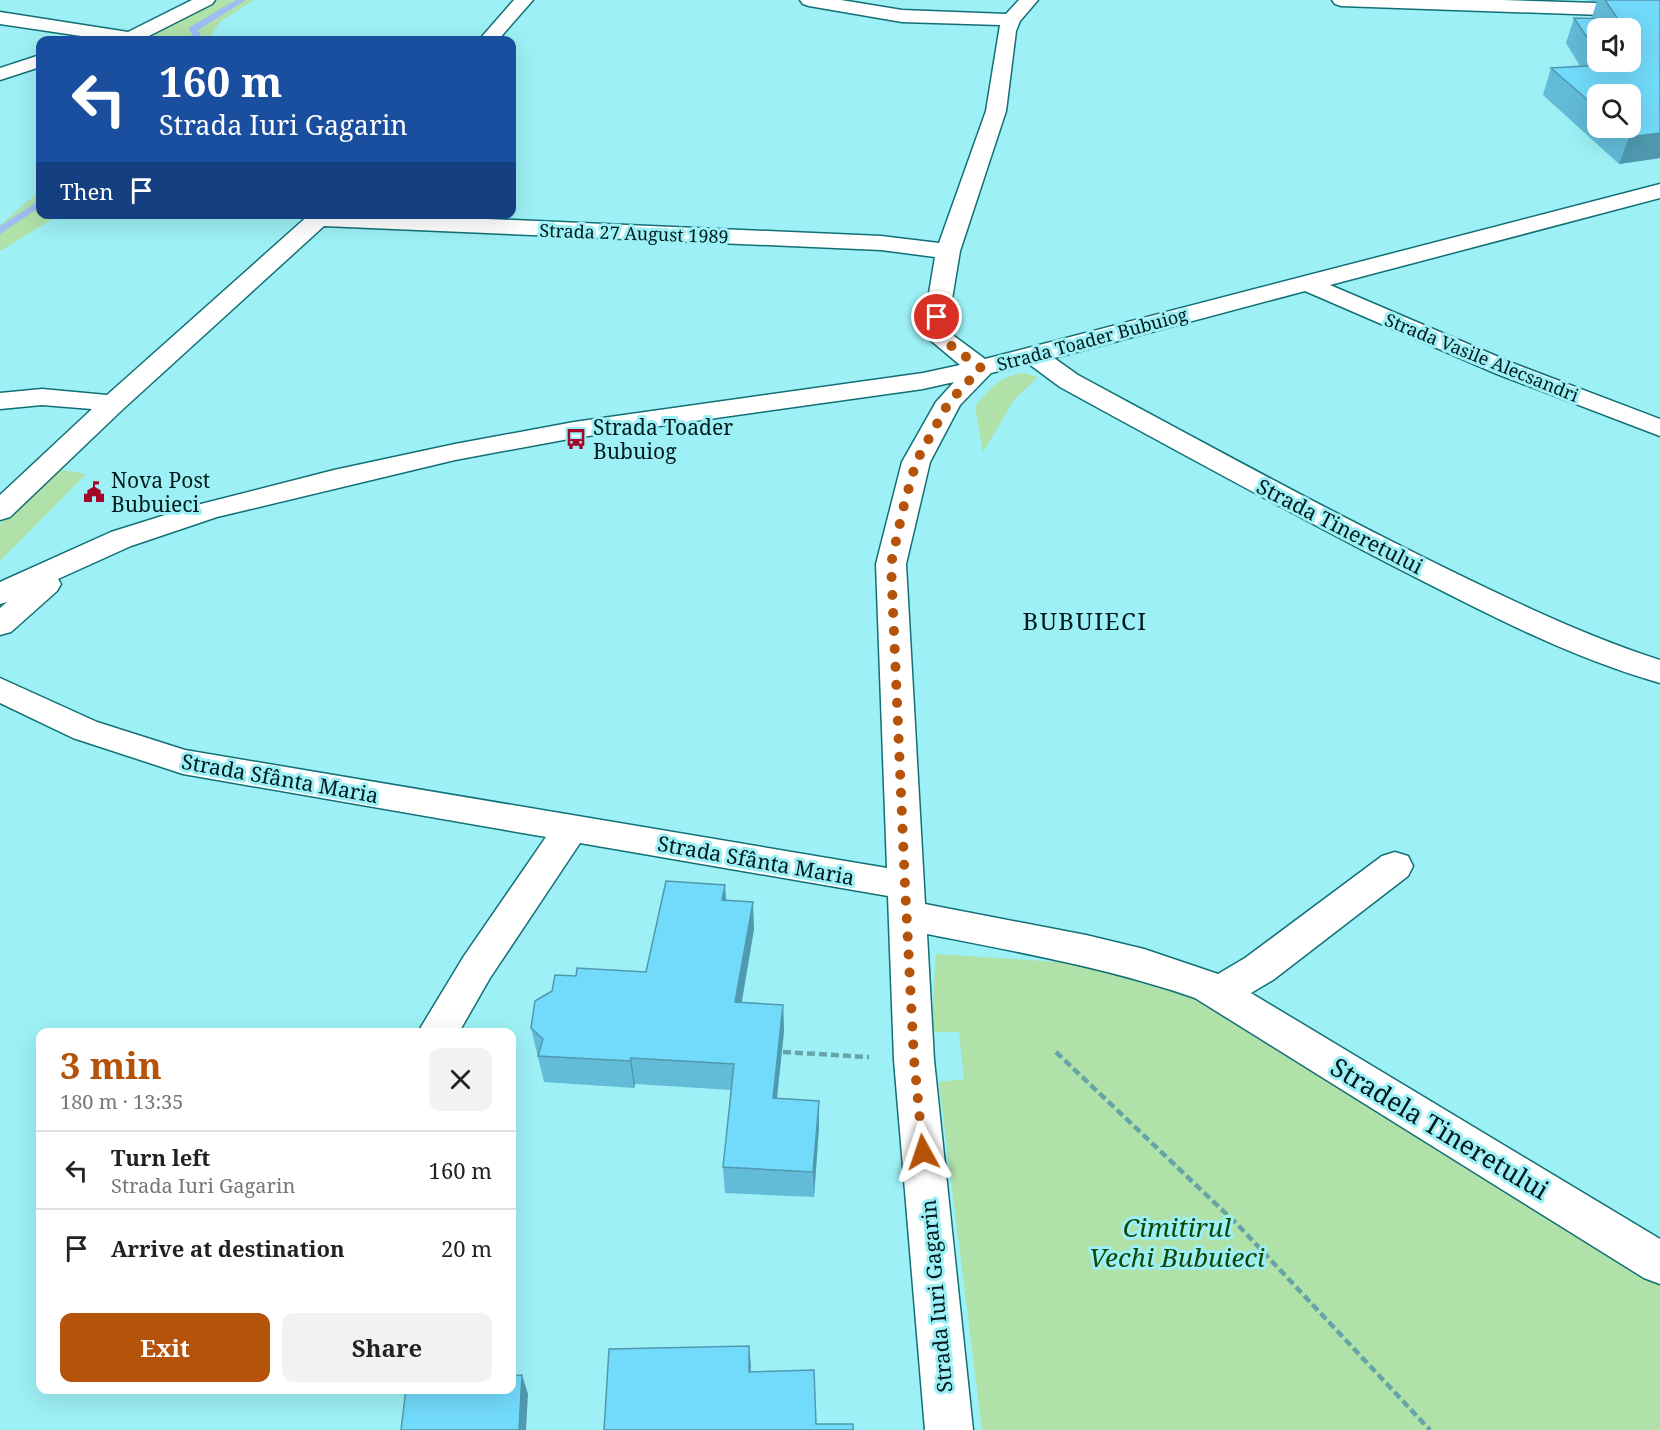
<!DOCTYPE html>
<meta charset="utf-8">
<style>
body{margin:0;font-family:"Noto Serif",serif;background:#f2f2f2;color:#222;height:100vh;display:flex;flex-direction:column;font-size:22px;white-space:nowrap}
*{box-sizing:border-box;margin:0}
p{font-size:20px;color:#767676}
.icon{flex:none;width:33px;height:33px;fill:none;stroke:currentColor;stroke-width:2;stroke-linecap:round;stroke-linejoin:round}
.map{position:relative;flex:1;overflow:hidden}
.drawer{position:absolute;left:36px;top:1028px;width:480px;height:366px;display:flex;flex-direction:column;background:#fff;border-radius:12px;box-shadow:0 6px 24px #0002}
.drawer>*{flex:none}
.hud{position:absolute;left:36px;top:36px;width:480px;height:183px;border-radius:12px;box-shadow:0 6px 24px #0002;background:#1a4fa0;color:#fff;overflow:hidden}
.buttons{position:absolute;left:1587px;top:18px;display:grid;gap:12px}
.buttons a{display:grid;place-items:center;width:54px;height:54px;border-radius:12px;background:#fff;box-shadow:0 6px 24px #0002;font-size:30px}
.pin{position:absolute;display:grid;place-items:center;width:51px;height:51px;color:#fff;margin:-26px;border:3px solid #fff;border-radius:50%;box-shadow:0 2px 6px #0007}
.me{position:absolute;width:66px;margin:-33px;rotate:355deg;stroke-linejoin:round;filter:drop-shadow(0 0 4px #0008)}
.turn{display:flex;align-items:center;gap:21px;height:126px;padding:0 24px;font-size:27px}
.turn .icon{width:78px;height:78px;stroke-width:2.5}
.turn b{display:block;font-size:42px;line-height:51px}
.then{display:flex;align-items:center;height:57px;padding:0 24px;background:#0003;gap:12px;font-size:22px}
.round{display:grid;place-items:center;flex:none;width:63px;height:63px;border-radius:12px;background:#f2f2f2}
.head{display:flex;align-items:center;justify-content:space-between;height:102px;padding:0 24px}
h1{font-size:36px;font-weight:700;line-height:45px;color:#b45309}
.button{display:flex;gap:12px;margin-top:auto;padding:12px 24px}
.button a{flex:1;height:69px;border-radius:12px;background:#b45309;color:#fff;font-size:24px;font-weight:700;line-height:69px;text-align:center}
.button a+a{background:#f2f2f2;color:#222}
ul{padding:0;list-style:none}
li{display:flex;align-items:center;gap:18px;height:78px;padding:0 24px;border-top:2px solid #e0e0e0}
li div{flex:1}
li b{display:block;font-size:22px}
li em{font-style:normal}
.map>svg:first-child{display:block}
.green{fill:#b0e1a8}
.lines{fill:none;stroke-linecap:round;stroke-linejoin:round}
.stream{fill:#9dbdf3;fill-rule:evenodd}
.minor-casing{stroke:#117075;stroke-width:3}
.path{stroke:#66a4a8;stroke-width:4.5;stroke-dasharray:8 4;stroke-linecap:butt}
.minor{fill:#fff;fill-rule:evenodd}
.wall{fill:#62bbd7;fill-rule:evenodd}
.shaded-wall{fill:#5099af}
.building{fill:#72dafa;stroke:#5099af;stroke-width:1.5}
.route{stroke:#b45309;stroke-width:10;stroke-dasharray:0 18}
.labels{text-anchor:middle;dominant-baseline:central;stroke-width:6;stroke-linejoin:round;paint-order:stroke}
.far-street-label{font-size:18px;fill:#011a1c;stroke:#9df0f5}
.poi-label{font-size:21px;fill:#011a1c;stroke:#9df0f5;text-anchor:start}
.street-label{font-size:21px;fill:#011a1c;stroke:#9df0f5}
.quarter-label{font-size:24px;letter-spacing:1.5px;fill:#011a1c;stroke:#9df0f5}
.near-street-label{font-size:26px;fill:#011a1c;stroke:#9df0f5}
.near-park-label{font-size:26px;font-style:italic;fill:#114807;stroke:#9df0f5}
</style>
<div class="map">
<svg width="1660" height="1430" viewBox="0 0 1660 1430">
<rect width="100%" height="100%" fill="#9df0f5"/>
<!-- green -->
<path class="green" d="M218,0H254L221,21L208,40H135L156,34Z
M40,191V214L59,215L0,251V225Z
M1023,373L1038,377L1014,400L983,452L975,407C989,389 1000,376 1023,373Z
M55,469L86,474L0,561V524Z
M936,954L1089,964L1191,993L1660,1280V1430H982L939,1082L964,1079L959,1032H931Z"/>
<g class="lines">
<!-- stream -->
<path class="stream" d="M236,0H246L198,30L203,40H195L189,29L190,27Z
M40,200V207L0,234V226Z"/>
<defs>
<path id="minor" d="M192,0H215L212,4L141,40H108L0,24V12L128,32Z
M514,0H533L498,40H479Z
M800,0H841L902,10L1006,14L1019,0H1038L1020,21L1016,31L1006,111L960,251L949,317L954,336L985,359L1660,184V198L1330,285L1515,364L1660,419V436L1497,374L1305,291L1054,358L1078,375C1191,436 1304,498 1419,555C1498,594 1577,633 1660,660V683C1572,658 1489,615 1407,573C1290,513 1175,450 1060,387L1029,364L991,373L960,405L930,462L906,564L925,904L1086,935L1144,949L1218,974L1245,958L1382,856L1395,852L1408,856L1413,866L1408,876L1273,980L1251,993L1660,1239V1284L1644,1278L1195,998C1108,968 1018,952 927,934L934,1060L973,1430H925L894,1060L888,896L580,843L490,978L459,1032H418L464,956L546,837L183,774L73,738L0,703V678L97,722L185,750L887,868L876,564L902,462L936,402L954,382L923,389L574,438L455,460L217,517L131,546L58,579L61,584L57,591L11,632L0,635V608L7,602L0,604V582L111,532L197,505L334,470L455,444L574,422L923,373L960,365L929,339L925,317L935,257L881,250L324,226L122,410L10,517L0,520V495L92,409L42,405L0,409V393L42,389L107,395L310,214H374L881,236L939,243L986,111L1000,25L902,22L809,6L803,4Z
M1332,0H1502L1660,5V17L1341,6L1335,4Z
M40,55V67L0,80V68Z"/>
</defs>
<!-- minor casing -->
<use href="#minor" class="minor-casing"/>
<!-- path -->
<path class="path" d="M783,1052L869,1057
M1056,1052L1237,1224L1430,1430"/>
<!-- minor -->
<use href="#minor" class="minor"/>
</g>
<!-- wall -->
<path class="wall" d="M1582,0H1660V158L1619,164L1543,95L1551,68L1580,66L1566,43L1574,18H1593L1592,17L1597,1ZM1598,28L1630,62H1598ZM1598,94L1630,128H1598Z
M726,900L754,929L742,1002L783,1005L784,1031L777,1099L819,1101V1127L814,1197L725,1193L723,1167L731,1090L635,1084L634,1088L544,1082L531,1028L576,976L646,972Z"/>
<!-- shaded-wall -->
<path class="shaded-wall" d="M1660,133V158L1619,164L1629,137Z
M725,885L727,912L722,900Z
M753,902L754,929L737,1028L735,1002Z
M783,1005L784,1031L774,1124L773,1098Z
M631,1058L635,1084L634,1088L630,1061Z
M819,1101V1127L814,1197L813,1172Z
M749,1346L751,1365L750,1390L749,1372Z
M522,1375L528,1394L526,1430H519Z"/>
<!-- building -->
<path class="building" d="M1605,0H1660V133L1629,137L1618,128H1630V94H1598V109L1551,68L1604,65L1602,62H1630V28H1598V54L1574,18L1618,19Z
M666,881L725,885L722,900L753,902L735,1002L783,1005L773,1098L819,1101L813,1172L723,1167L734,1064L631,1058L630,1061L538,1056L543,1039L531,1028L535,1001L552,991L555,975L576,976L577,968L646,972Z
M749,1346V1372L814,1370L816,1424H853V1430H604L609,1349Z
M522,1375L519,1430H401L406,1389H512V1376Z"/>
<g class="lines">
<!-- route -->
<path class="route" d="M923,1152L914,1059L905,885L891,564L903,509L916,462L949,402L981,368L942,339L937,317"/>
</g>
<!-- icons -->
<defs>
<symbol id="bus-bare" viewBox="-9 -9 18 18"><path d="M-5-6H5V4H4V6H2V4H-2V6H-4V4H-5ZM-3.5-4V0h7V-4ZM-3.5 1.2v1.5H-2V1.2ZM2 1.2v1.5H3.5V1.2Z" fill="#a30627" stroke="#9df0f5" stroke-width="2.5" paint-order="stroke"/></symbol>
<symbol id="civic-bare" viewBox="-9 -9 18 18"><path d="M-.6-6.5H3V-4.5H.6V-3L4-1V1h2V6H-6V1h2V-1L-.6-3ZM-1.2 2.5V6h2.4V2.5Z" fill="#a30627" stroke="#9df0f5" stroke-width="2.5" paint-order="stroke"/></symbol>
</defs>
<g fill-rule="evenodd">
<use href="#bus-bare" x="561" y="424" width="30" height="30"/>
<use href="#civic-bare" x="79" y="477" width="30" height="30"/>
</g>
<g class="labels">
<!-- far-street labels -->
<g class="far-street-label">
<text transform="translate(634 233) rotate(2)">Strada 27 August 1989</text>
<text transform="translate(1092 339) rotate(-15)">Strada Toader Bubuiog</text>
<text transform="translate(1482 357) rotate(22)">Strada Vasile Alecsandri</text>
</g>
<!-- poi labels -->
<g class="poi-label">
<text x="593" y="427">Strada Toader<tspan x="593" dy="24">Bubuiog</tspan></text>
<text x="111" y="480">Nova Post<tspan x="111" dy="24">Bubuieci</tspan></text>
</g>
<!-- street labels -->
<g class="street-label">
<text transform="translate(1340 526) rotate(27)">Strada Tineretului</text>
<text transform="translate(280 778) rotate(10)">Strada Sfânta Maria</text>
<text transform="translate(756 860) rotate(10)">Strada Sfânta Maria</text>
<text transform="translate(936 1296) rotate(-95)">Strada Iuri Gagarin</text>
</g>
<!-- quarter labels -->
<g class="quarter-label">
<text x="1085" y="620">BUBUIECI</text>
</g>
<!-- near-street labels -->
<g class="near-street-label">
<text transform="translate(1440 1128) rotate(31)">Stradela Tineretului</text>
</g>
<!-- near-park labels -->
<g class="near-park-label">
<text x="1177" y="1227">Cimitirul<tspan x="1177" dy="30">Vechi Bubuieci</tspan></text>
</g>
</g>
</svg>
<div class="buttons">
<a><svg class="icon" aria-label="sound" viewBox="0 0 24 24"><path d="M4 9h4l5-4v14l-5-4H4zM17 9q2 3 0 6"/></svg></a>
<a><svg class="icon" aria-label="search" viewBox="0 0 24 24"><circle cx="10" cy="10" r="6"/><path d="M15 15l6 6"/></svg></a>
</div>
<div class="pin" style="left:937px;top:317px;background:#d93025"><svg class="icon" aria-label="arrive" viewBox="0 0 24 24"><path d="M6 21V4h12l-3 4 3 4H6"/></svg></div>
<svg class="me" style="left:923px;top:1152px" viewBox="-20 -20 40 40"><path d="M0-17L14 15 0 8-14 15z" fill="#b45309" stroke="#fff" stroke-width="4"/></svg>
<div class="hud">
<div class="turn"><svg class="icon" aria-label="left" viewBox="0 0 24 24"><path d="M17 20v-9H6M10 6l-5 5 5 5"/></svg><div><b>160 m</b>Strada Iuri Gagarin</div></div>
<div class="then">Then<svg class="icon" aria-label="arrive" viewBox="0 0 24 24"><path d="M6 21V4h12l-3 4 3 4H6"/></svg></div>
</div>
<section class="drawer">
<div class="head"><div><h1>3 min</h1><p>180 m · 13:35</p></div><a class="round"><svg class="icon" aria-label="close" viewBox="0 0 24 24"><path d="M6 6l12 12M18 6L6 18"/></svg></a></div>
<ul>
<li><svg class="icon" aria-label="left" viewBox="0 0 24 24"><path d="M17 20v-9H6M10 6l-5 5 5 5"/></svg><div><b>Turn left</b><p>Strada Iuri Gagarin</p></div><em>160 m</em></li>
<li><svg class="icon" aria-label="arrive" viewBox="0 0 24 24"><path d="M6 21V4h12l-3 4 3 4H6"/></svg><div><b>Arrive at destination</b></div><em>20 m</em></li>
</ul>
<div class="button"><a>Exit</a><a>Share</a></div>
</section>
</div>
